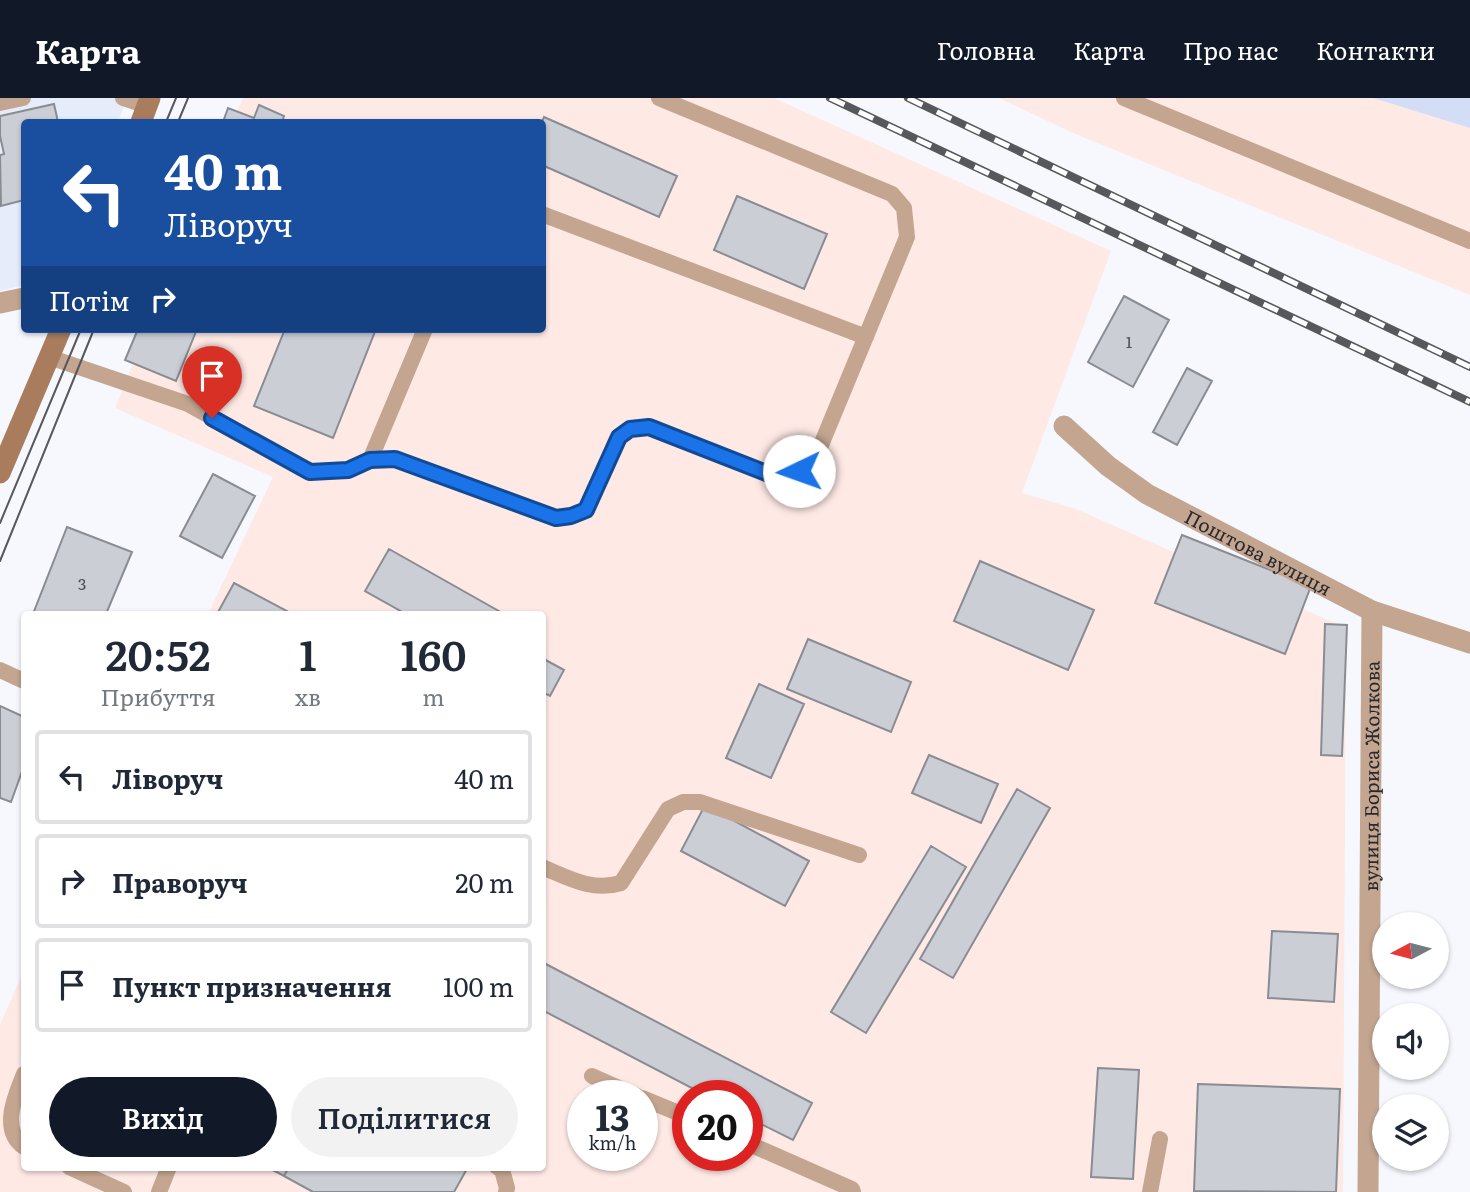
<!DOCTYPE html>
<html lang="uk">
<meta charset="utf-8">
<style>
body{margin:0;font-family:Literata,serif;background:#f2f2f3;color:#1f2937;height:100vh;display:flex;flex-direction:column;font-size:26px;white-space:nowrap}
*{box-sizing:border-box;margin:0}
p{font-size:23px;color:#747a83}
.icon{flex:none;width:38px;height:38px;fill:none;stroke:currentColor;stroke-width:2;stroke-linecap:round;stroke-linejoin:round}
.map{position:relative;flex:1;overflow:hidden}
.drawer{position:absolute;left:21px;top:513px;width:525px;height:560px;display:flex;flex-direction:column;background:#fff;border-radius:7px;box-shadow:0 2px 5px #0004}
.drawer>*{flex:none}
.guide{position:absolute;left:21px;top:21px;width:525px;height:214px;border-radius:7px;box-shadow:0 2px 5px #0004;background:#1a4fa0;color:#fff;overflow:hidden}
.needle{width:46px;rotate:263deg}
.controls{position:absolute;left:1372px;top:814px;display:grid;gap:14px}
.controls a{display:grid;place-items:center;width:77px;height:77px;border-radius:50%;background:#fff;box-shadow:0 2px 5px #0004;font-size:35px}
.speed{position:absolute;left:567px;top:982px;display:flex;gap:14px;font-size:35px;font-weight:700;text-align:center}
.speed>*{display:grid;place-content:center;width:91px;height:91px;border-radius:50%;background:#fff;box-shadow:0 2px 5px #0004;line-height:1}
.speed small{font-size:18px;font-weight:400}
.speed .limit{border:10px solid #d22;background:#fff;color:#111}
.pin{position:absolute;display:grid;place-items:center;width:60px;height:60px;color:#fff;margin:-72px -30px;border-radius:50% 50% 50% 0;rotate:-45deg;box-shadow:0 0 7px #0007}
.pin .icon{rotate:45deg}
.me{position:absolute;width:77px;margin:-38px;rotate:267deg;stroke-linejoin:round;filter:drop-shadow(0 0 5px #0008)}
.turn{display:flex;align-items:center;gap:24px;height:147px;padding:0 28px;font-size:32px}
.turn .icon{width:91px;height:91px;stroke-width:2.5}
.turn b{display:block;font-size:49px;line-height:60px}
.then{display:flex;align-items:center;height:66px;padding:0 28px;background:#0003;gap:14px;font-size:26px}
.eta{display:flex;justify-content:space-evenly;align-items:center;height:119px;text-align:center}
.eta b{font-size:42px;font-weight:600;line-height:49px}
.action{display:flex;gap:14px;margin-top:auto;padding:14px 28px}
.action a{flex:1;height:80px;border-radius:42px;background:#111827;color:#fff;font-size:28px;font-weight:600;line-height:80px;text-align:center}
.action a+a{background:#f2f2f3;color:#1f2937}
ul{padding:0;list-style:none}
li{display:flex;align-items:center;gap:21px;height:94px;margin:0 14px 10px;padding:0 14px;border:4px solid #e0e1e3;border-radius:7px}
li div{flex:1}
li b{display:block;font-size:26px}
li em{font-style:normal}
header{display:flex;align-items:center;gap:42px;box-sizing:border-box;height:98px;padding:0 35px;background:#111827;color:#fff}
header strong{font-size:33px}
nav{display:flex;gap:38px;margin-inline-start:auto;font-size:24px}
.map>svg:first-child{display:block}
.industrial{fill:#fee9e5;fill-rule:evenodd}
.built{fill:#e6ecfa}
.green{fill:#d3ddf5}
.building{fill:#ccced5;stroke:#898c92;stroke-width:2}
.lines{fill:none;stroke-linecap:round;stroke-linejoin:round}
.lane{stroke:#c3a590;stroke-width:16}
.street{stroke:#c3a590;stroke-width:21}
.secondary{stroke:#a87c5d;stroke-width:21}
.tram{stroke:#57585c;stroke-width:2}
.rail-casing{stroke:#57585c;stroke-width:8}
.rail{stroke:#fff;stroke-width:5;stroke-dasharray:16;stroke-linecap:butt}
.route-casing{stroke:#114b97;stroke-width:18}
.route{stroke:#1a73e8;stroke-width:12}
.labels{text-anchor:middle;dominant-baseline:central;stroke-width:6;stroke-linejoin:round;paint-order:stroke}
.number-label{font-size:16px;fill:#515256}
.street-label{font-size:19px;fill:#28292c;stroke:#fff}
</style>
<header>
<strong>Карта</strong>
<nav><a>Головна</a><a>Карта</a><a>Про нас</a><a>Контакти</a></nav>
</header>
<div class="map">
<svg width="1470" height="1094" viewBox="0 0 1470 1094">
<rect width="100%" height="100%" fill="#f6f8fe"/>
<!-- industrial -->
<path class="industrial" d="M243,0H774L1111,153L1022,395L1076,411L1346,530L1343,1094H0V927L24,872V1069H542V516H208L273,379L115,310L147,231H542V24H232ZM583,998H642V1057H583ZM688,998H747V1057H688Z
M999,0H1373L1470,30V197L1073,35Z"/>
<!-- built -->
<path class="built" d="M0,0H127L118,24H24V187L0,193Z"/>
<!-- green -->
<path class="green" d="M1373,0H1470V30Z"/>
<!-- building -->
<path class="building" d="M54,6L58,24H24V102L1,108L0,57L4,56L0,38V18Z
M259,7L284,18L282,24H223L228,10L254,20Z
M544,19L677,78L659,119L542,67V24Z
M737,98L827,136L804,191L714,152Z
M1124,198L1169,222L1133,289L1088,264Z
M138,231H197L176,283L125,262Z
M285,231H376L333,340L254,308Z
M1187,270L1212,283L1177,347L1153,334Z
M213,376L255,398L222,460L180,438Z
M67,429L132,454L106,516H33Z
M1182,437L1311,488L1285,556L1155,505Z
M389,451L504,516H406L365,493Z
M980,463L1094,512L1068,572L954,523Z
M234,485L287,513L285,516H217Z
M1325,526L1347,527L1342,658L1321,657Z
M808,541L911,584L891,634L787,591Z
M542,560L564,572L550,598L542,594Z
M759,586L804,606L771,680L726,660Z
M0,608L24,619V668L11,704L0,700Z
M929,657L998,686L981,725L912,695Z
M1017,691L1050,710L953,880L920,861Z
M705,707L809,763L785,808L681,753Z
M931,748L966,769L866,935L831,914Z
M1272,833L1338,836L1334,904L1268,900Z
M542,864L812,1005L793,1042L747,1019V998H707L542,912Z
M1098,970L1139,972L1133,1081L1091,1079Z
M1198,986L1340,991L1336,1094L1194,1093Z
M267,1069H289L284,1078Z
M289,1069H468L454,1094H313L284,1078Z"/>
<g class="lines">
<!-- lane -->
<path class="lane" d="M123,0L147,8
M1124,0L1470,143
M0,5L23,0
M542,116L866,239
M49,259L188,306L310,374L348,372L370,362L395,361L556,420L571,418L586,412L619,339L630,331L649,329L774,378L799,373L814,364L907,139L904,110L892,96L659,0
M370,362L425,231
M0,572L24,583
M542,769C569,780 592,794 621,785L668,711L683,704H700L859,757
M24,976C15,998 0,1032 24,1049
M592,978L637,998
M642,1000L688,1019
M747,1045L852,1091L853,1094
M69,1069L124,1094
M497,1069L502,1072L507,1090L506,1094
M159,1094L169,1069
M1150,1094L1160,1041"/>
<!-- street -->
<g class="street">
<path d="M0,205L24,200"/>
<path id="s1" d="M1064,328L1108,368L1147,396L1372,513L1470,545"/>
<path id="s2" d="M1368,1094L1372,513"/>
</g>
<!-- secondary -->
<path class="secondary" d="M141,24L150,0
M0,375L61,231"/>
<!-- tram -->
<path class="tram" d="M166,24L176,0
M178,24L188,0
M0,425L81,231
M0,463L94,231"/>
<defs>
<path id="rail" d="M830,0L1470,304
M908,0L1470,269"/>
</defs>
<!-- rail casing -->
<use href="#rail" class="rail-casing"/>
<!-- rail -->
<use href="#rail" class="rail"/>
</g>
<g class="lines">
<defs>
<path id="route" d="M212,320L310,374L348,372L370,362L395,361L556,420L571,418L586,412L619,339L630,331L649,329L774,378L799,373"/>
</defs>
<!-- route casing -->
<use href="#route" class="route-casing"/>
<!-- route -->
<use href="#route" class="route"/>
</g>
<g class="labels">
<!-- number labels -->
<g class="number-label">
<text x="1129" y="243">1</text>
<text x="82" y="485">3</text>
</g>
<!-- street labels -->
<g class="street-label">
<text stroke="none"><textPath href="#s1" startOffset="233">Поштова вулиця</textPath></text>
<text stroke="none"><textPath href="#s2" startOffset="416">вулиця Бориса Жолкова</textPath></text>
</g>
</g>
</svg>
<div class="controls">
<a><svg class="needle" viewBox="-14 -14 28 28"><path d="M0-13l5 13h-10z" fill="#e53935"/><path d="M0 13l5-13h-10z" fill="#747a83"/></svg></a>
<a><svg class="icon" aria-label="sound" viewBox="0 0 24 24"><path d="M4 9h4l5-4v14l-5-4H4zM17 9q2 3 0 6"/></svg></a>
<a><svg class="icon" aria-label="layers" viewBox="0 0 24 24"><path d="M12 4l9 5-9 5-9-5zM3 14l9 5 9-5"/></svg></a>
</div>
<div class="speed"><div>13<small>km/h</small></div><div class="limit">20</div></div>
<div class="pin" style="left:212px;top:320px;background:#d93025"><svg class="icon" aria-label="arrive" viewBox="0 0 24 24"><path d="M6 21V4h12l-3 4 3 4H6"/></svg></div>
<svg class="me" style="left:799px;top:373px" viewBox="-20 -20 40 40"><circle r="19" fill="#fff"/><path d="M0-13L10 11 0 6-10 11z" fill="#1a73e8"/></svg>
<div class="guide">
<div class="turn"><svg class="icon" aria-label="left" viewBox="0 0 24 24"><path d="M17 20v-9H6M10 6l-5 5 5 5"/></svg><div><b>40 m</b>Ліворуч</div></div>
<div class="then">Потім<svg class="icon" aria-label="right" viewBox="0 0 24 24"><path d="M7 20v-9h11M14 6l5 5-5 5"/></svg></div>
</div>
<section class="drawer">
<div class="eta">
<div><b>20:52</b><p>Прибуття</p></div>
<div><b>1</b><p>хв</p></div>
<div><b>160</b><p>m</p></div>
</div>
<ul>
<li><svg class="icon" aria-label="left" viewBox="0 0 24 24"><path d="M17 20v-9H6M10 6l-5 5 5 5"/></svg><div><b>Ліворуч</b></div><em>40 m</em></li>
<li><svg class="icon" aria-label="right" viewBox="0 0 24 24"><path d="M7 20v-9h11M14 6l5 5-5 5"/></svg><div><b>Праворуч</b></div><em>20 m</em></li>
<li><svg class="icon" aria-label="arrive" viewBox="0 0 24 24"><path d="M6 21V4h12l-3 4 3 4H6"/></svg><div><b>Пункт призначення</b></div><em>100 m</em></li>
</ul>
<div class="action"><a>Вихід</a><a>Поділитися</a></div>
</section>
</div>
